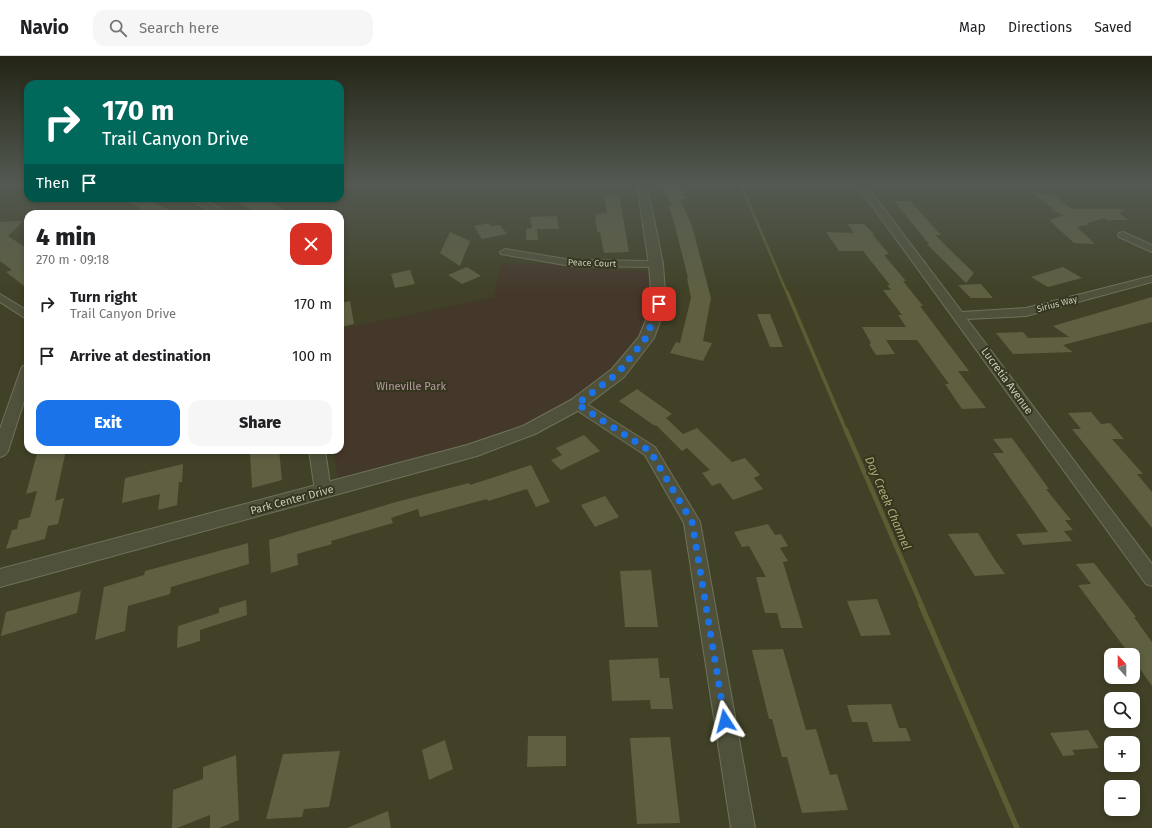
<!DOCTYPE html>
<meta charset="utf-8">
<style>
body{margin:0;font-family:"Fira Sans",sans-serif;background:#f6f6f6;color:#202124;height:100vh;display:flex;flex-direction:column;font-size:15px;white-space:nowrap}
*{box-sizing:border-box;margin:0}
p{font-size:13px;color:#757577}
.icon{flex:none;width:22px;height:22px;fill:none;stroke:currentColor;stroke-width:2;stroke-linecap:round;stroke-linejoin:round}
.map{position:relative;flex:1;overflow:hidden}
.drawer{position:absolute;left:24px;top:154px;width:320px;height:244px;display:flex;flex-direction:column;background:#fff;border-radius:12px;box-shadow:0 2px 6px #0003}
.drawer>*{flex:none}
.top-card{position:absolute;left:24px;top:24px;width:320px;height:122px;border-radius:12px;box-shadow:0 2px 6px #0003;background:#00695c;color:#fff;overflow:hidden}
.needle{width:26px;rotate:339deg}
.tools{position:absolute;left:1104px;top:592px;display:grid;gap:8px}
.tools a{display:grid;place-items:center;width:36px;height:36px;border-radius:8px;background:#fff;box-shadow:0 2px 6px #0003;font-size:20px}
.pin{position:absolute;display:grid;place-items:center;width:34px;height:34px;color:#fff;margin:-17px;border-radius:8px;box-shadow:0 2px 6px #0006}
.me{position:absolute;width:44px;margin:-22px;rotate:351deg;stroke-linejoin:round;filter:drop-shadow(0 0 3px #0008)}
.turn{display:flex;align-items:center;gap:14px;height:84px;padding:0 12px;font-size:18px}
.turn .icon{width:52px;height:52px;stroke-width:2.5}
.turn b{display:block;font-size:28px;line-height:34px}
.then{display:flex;align-items:center;height:38px;padding:0 12px;background:#0003;gap:8px;font-size:15px}
.round{display:grid;place-items:center;flex:none;width:42px;height:42px;border-radius:12px;background:#f6f6f6}
.headline{display:flex;align-items:center;justify-content:space-between;height:68px;padding:0 12px}
h1{font-size:24px;font-weight:800;line-height:30px}
.action{display:flex;gap:8px;margin-top:auto;padding:8px 12px}
.action a{flex:1;height:46px;border-radius:12px;background:#1a73e8;color:#fff;font-size:16px;font-weight:800;line-height:46px;text-align:center}
.action a+a{background:#f6f6f6;color:#202124}
ul{padding:0;list-style:none}
li{display:flex;align-items:center;gap:12px;height:52px;padding:0 12px}
li div{flex:1}
li b{display:block;font-size:15px}
li em{font-style:normal}
header{display:flex;align-items:center;gap:24px;box-sizing:border-box;height:56px;padding:0 20px;background:#fff;border-bottom:1px solid #e0e0e0}
header strong{font-size:19px}
nav{display:flex;gap:22px;margin-inline-start:auto;font-size:14px}
.search{width:280px;height:36px;background:#f6f6f6;display:flex;align-items:center;gap:10px;box-sizing:border-box;padding:0 14px;border-radius:12px;color:#757577;font-size:15px}
.map>svg:first-child{display:block}
.green{fill:#44382a}
.lines{fill:none;stroke-linecap:round;stroke-linejoin:round}
.stream-far3{stroke:#5c5d32;stroke-width:2.5}
.stream-far2{stroke:#5c5d32;stroke-width:3.5}
.stream-far1{stroke:#5c5d32;stroke-width:4.5}
.stream{stroke:#5c5d32;stroke-width:5.5}
.building{fill:#5f6042}
.minor-casing{stroke:#70715b;stroke-width:2}
.tertiary-casing{stroke:#70715b;stroke-width:2}
.minor{fill:#50513a;fill-rule:evenodd}
.tertiary{fill:#50513a;fill-rule:evenodd}
.route{stroke:#1a73e8;stroke-width:7;stroke-dasharray:0 12.6}
.labels{text-anchor:middle;dominant-baseline:central;stroke-width:4;stroke-linejoin:round;paint-order:stroke}
.far-street-label{font-size:9px;fill:#cacbb7;stroke:#35361f}
.street-label{font-size:11px;fill:#cacbb7;stroke:#35361f}
.park-label{font-size:11px;fill:#ba9aa4;stroke:#35361f}
.water-label{font-size:12px;font-style:italic;fill:#a8a971;stroke:#35361f}
</style>
<header>
<strong>Navio</strong>
<div class="search"><svg class="icon" aria-label="search" viewBox="0 0 24 24"><circle cx="10" cy="10" r="6"/><path d="M15 15l6 6"/></svg>Search here</div>
<nav><a>Map</a><a>Directions</a><a>Saved</a></nav>
</header>
<div class="map">
<svg width="1152" height="772" viewBox="0 0 1152 772">
<rect width="100%" height="100%" fill="#404126"/>
<!-- green -->
<path class="green" d="M501,207L549,208L579,213L647,215C656,244 648,267 631,291C613,316 583,342 555,356C521,373 483,383 446,393C410,402 374,412 338,422L333,394H340V273L494,241Z"/>
<g class="lines">
<!-- stream-far3 -->
<path class="stream-far3" d="M741,129L787,237"/>
<!-- stream-far2 -->
<path class="stream-far2" d="M787,236L846,375"/>
<!-- stream-far1 -->
<path class="stream-far1" d="M846,374L922,550"/>
<!-- stream -->
<path class="stream" d="M921,549L1017,772"/>
</g>
<!-- building -->
<path class="building" d="M679,129L686,143H680L692,170L711,242L703,285L712,287L703,305L670,297L676,286L680,287L691,242L687,222H688L673,162L668,150H672L662,130Z
M1035,138H1052L1072,153H1124V155L1119,157L1128,164H1107L1104,162L1088,167L1087,170L1085,169L1077,171L1095,188L1074,187L1049,164L1064,159L1049,153H1054Z
M604,139H619L629,196L604,197L600,176H597L595,158L607,157Z
M120,142H145L177,158H128L140,152Z
M230,142H263L292,158H269L262,153L255,156Z
M894,145H910L941,179H935L974,217L966,227L927,188H929Z
M557,160L559,173H537L538,184H526V173L532,172L530,161Z
M23,165L8,180L28,193V233L6,216L12,214L0,205V166Z
M489,167L492,170L500,169L507,178L482,183L474,170Z
M847,168H864L874,178H872L889,198L884,199L906,225H903L923,250H920L969,315H958L986,352L962,353L945,328H949L917,284H886L895,298L876,299L869,288L871,287L862,271H906L898,259H902L883,234H891L887,229H890L863,195H839L826,176L854,177Z
M450,176L470,185L460,210L440,197Z
M467,211L481,220L462,228L448,219Z
M1063,211L1082,222L1048,231L1031,221Z
M410,214L415,228L395,232L391,218Z
M981,228L993,242H971L958,229Z
M1152,241V266L1063,289L1073,296L1013,298L996,277L1023,276L1028,282L1069,281L1053,270Z
M350,245L354,268L340,271V247Z
M757,258H770L783,291H770Z
M637,333L672,358L666,362L683,378L697,372L732,406L745,402L760,419L754,422L763,433L733,444L720,427L712,430L702,417L710,414L687,392L682,395L656,369L655,370L619,345Z
M1091,356L1101,368L1110,367L1124,383H1112L1143,418H1137L1152,436V472L1072,373H1081L1068,357Z
M584,379L600,395L561,414L551,404L562,399L556,392Z
M1012,382L1049,433H1046L1071,464H1065L1073,474L1064,475L1072,485L1023,489L1016,478L1048,476L993,397H1004L993,383Z
M38,394H66L55,445L64,442L58,468L48,470L45,483L6,493L12,474L17,473L19,464L30,461L37,435L26,438Z
M256,394H279L282,424L252,432L250,396Z
M183,408L182,426H179L177,449L158,454L160,438L122,447L125,422Z
M531,409L550,446L536,451L527,433L488,445L487,443L420,461L418,453L391,462L393,467L331,485L332,488L297,498L298,509L271,517L269,484L396,446L469,427L470,429Z
M605,440L619,461L595,471L581,449Z
M768,468L775,479L781,478L788,490L780,492L788,505L783,506L803,572H781L777,557H765L756,521H766L749,490L742,491L734,476Z
M978,477L993,501L1005,518L975,520L948,478Z
M248,487L249,508L171,531L170,538L128,550L125,575L95,584L104,531L144,519L145,515Z
M1094,507L1136,561H1134L1152,586V630L1133,603V599H1130L1078,529L1091,528L1076,508Z
M651,514L658,571H625L620,515Z
M81,535L77,557L1,580L6,556Z
M877,543L891,579L861,580L847,545Z
M246,544L247,559L200,574V585L177,592L178,570L219,557V552Z
M783,593L806,674L816,673L830,719L837,718L848,754L802,757L787,701H782L772,663H769L752,594Z
M658,602L660,622H669L673,653H651L650,644L612,645L609,604Z
M891,648L899,672H906L911,685L873,686L867,666H852L847,649Z
M1088,674L1099,692L1072,694L1075,699L1063,700L1050,677Z
M528,680H566V710L527,711Z
M670,681L680,767L637,768L630,682Z
M445,684L453,713L429,724L422,694Z
M340,695L329,751L304,753L302,761L266,763L283,698Z
M236,699L239,764L219,772H210V759L177,772H172L173,734L203,723V711Z
M388,755L391,772H347Z"/>
<g class="lines">
<defs>
<path id="minor" d="M857,129H866L962,256L1026,252L1152,220V226L1026,260L967,263L1152,508V530L1146,528Z
M186,142H199L231,158H218Z
M1123,176L1152,189V196L1119,181L1118,179L1119,177Z
M505,193L571,204L656,205L661,208L656,211L571,210L501,198L500,196Z
M0,238L28,255V264L0,246Z
M28,309V333L8,395L5,399L0,401V373L21,313L23,310Z
M577,343L582,345L655,391L700,466L755,772H731L684,467L645,399L572,351L570,348L572,345Z
M309,394H325L331,435L329,439L323,441L317,439L315,435Z"/>
<path id="tertiary" d="M637,129H647L663,208L666,249L654,282L624,321L583,352L535,378L477,400L0,531V513L467,389L523,370L571,344L612,313L639,281L652,249L649,208Z"/>
</defs>
<!-- minor casing -->
<use href="#minor" class="minor-casing"/>
<!-- tertiary casing -->
<use href="#tertiary" class="tertiary-casing"/>
<!-- minor -->
<use href="#minor" class="minor"/>
<!-- tertiary -->
<use href="#tertiary" class="tertiary"/>
</g>
<!-- sky -->
<linearGradient id="sky" x2="0" y2="1"><stop stop-color="#232415"/><stop offset="0.54" stop-color="#535a52"/><stop offset="1" stop-color="#535a52" stop-opacity="0"/></linearGradient>
<rect width="1152" height="237" fill="url(#sky)"/>
<g class="lines">
<!-- route -->
<path class="route" d="M659,248L646,282L618,317L577,348L650,395L692,466L725,665"/>
</g>
<g class="labels">
<!-- far-street labels -->
<g class="far-street-label">
<text transform="translate(592 207) rotate(2)">Peace Court</text>
<text transform="translate(1057 248) rotate(-15)">Sirius Way</text>
</g>
<!-- street labels -->
<g class="street-label">
<text transform="translate(1007 325) rotate(54)">Lucretia Avenue</text>
<text transform="translate(292 444) rotate(-15)">Park Center Drive</text>
</g>
<!-- park labels -->
<g class="park-label">
<text x="411" y="330">Wineville Park</text>
</g>
<!-- water labels -->
<g class="water-label">
<text transform="translate(888 447) rotate(67)">Day Creek Channel</text>
</g>
</g>
</svg>
<div class="tools">
<a><svg class="needle" viewBox="-14 -14 28 28"><path d="M0-13l5 13h-10z" fill="#e53935"/><path d="M0 13l5-13h-10z" fill="#757577"/></svg></a>
<a><svg class="icon" aria-label="search" viewBox="0 0 24 24"><circle cx="10" cy="10" r="6"/><path d="M15 15l6 6"/></svg></a>
<a>+</a>
<a>−</a>
</div>
<div class="pin" style="left:659px;top:248px;background:#d93025"><svg class="icon" aria-label="arrive" viewBox="0 0 24 24"><path d="M6 21V4h12l-3 4 3 4H6"/></svg></div>
<svg class="me" style="left:725px;top:665px" viewBox="-20 -20 40 40"><path d="M0-17L14 15 0 8-14 15z" fill="#1a73e8" stroke="#fff" stroke-width="4"/></svg>
<div class="top-card">
<div class="turn"><svg class="icon" aria-label="right" viewBox="0 0 24 24"><path d="M7 20v-9h11M14 6l5 5-5 5"/></svg><div><b>170 m</b>Trail Canyon Drive</div></div>
<div class="then">Then<svg class="icon" aria-label="arrive" viewBox="0 0 24 24"><path d="M6 21V4h12l-3 4 3 4H6"/></svg></div>
</div>
<section class="drawer">
<div class="headline"><div><h1>4 min</h1><p>270 m · 09:18</p></div><a class="round" style="background:#d93025;color:#fff"><svg class="icon" aria-label="close" viewBox="0 0 24 24"><path d="M6 6l12 12M18 6L6 18"/></svg></a></div>
<ul>
<li><svg class="icon" aria-label="right" viewBox="0 0 24 24"><path d="M7 20v-9h11M14 6l5 5-5 5"/></svg><div><b>Turn right</b><p>Trail Canyon Drive</p></div><em>170 m</em></li>
<li><svg class="icon" aria-label="arrive" viewBox="0 0 24 24"><path d="M6 21V4h12l-3 4 3 4H6"/></svg><div><b>Arrive at destination</b></div><em>100 m</em></li>
</ul>
<div class="action"><a>Exit</a><a>Share</a></div>
</section>
</div>
